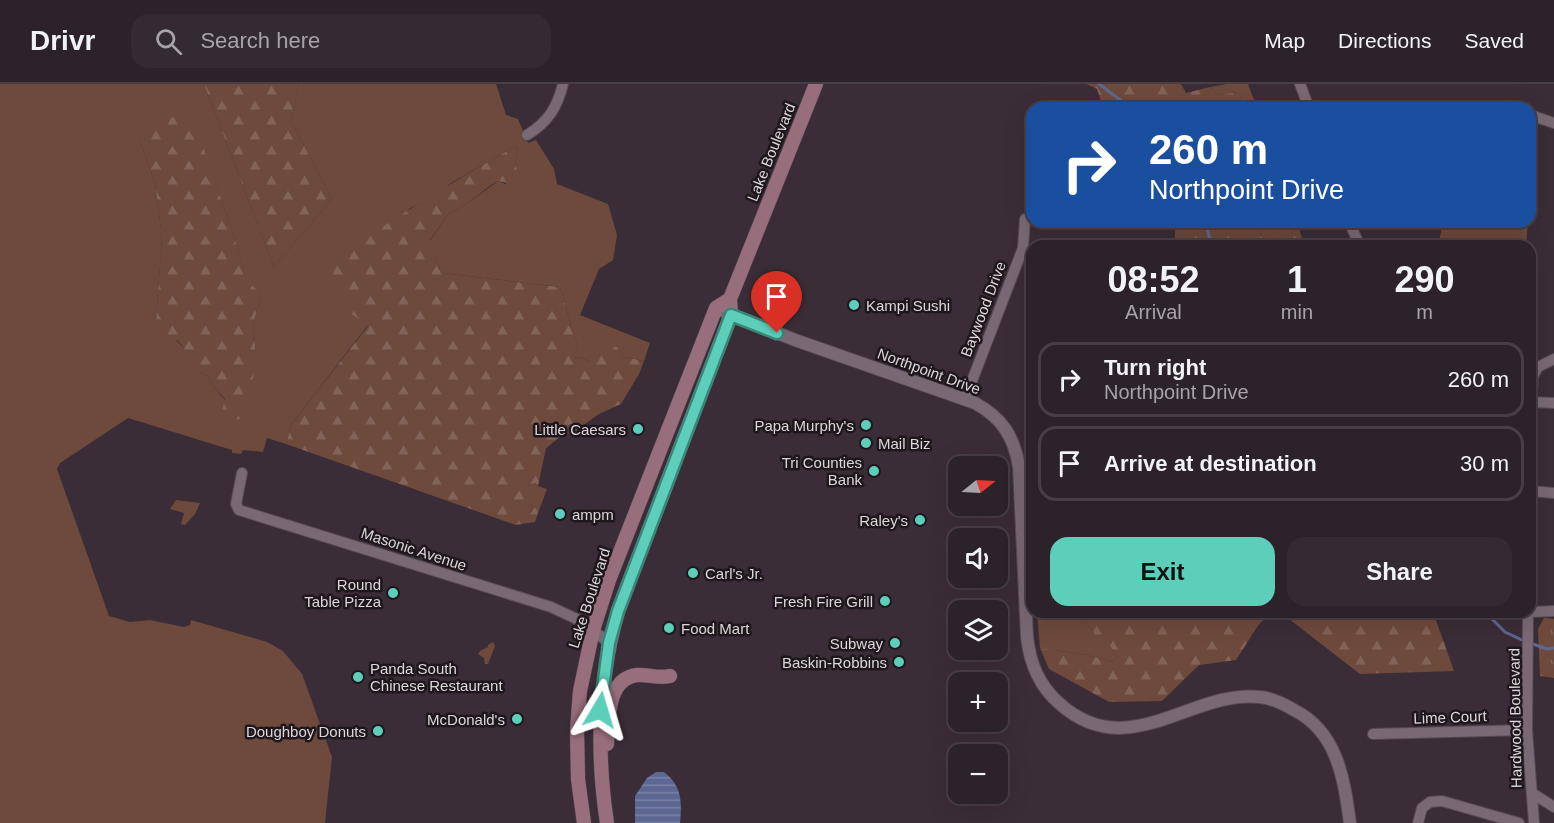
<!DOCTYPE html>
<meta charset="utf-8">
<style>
body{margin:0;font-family:Helvetica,sans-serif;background:#342a31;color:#f1f3f6;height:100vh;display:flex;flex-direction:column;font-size:22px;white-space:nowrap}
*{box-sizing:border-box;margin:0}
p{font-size:20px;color:#a6a4a8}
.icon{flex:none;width:33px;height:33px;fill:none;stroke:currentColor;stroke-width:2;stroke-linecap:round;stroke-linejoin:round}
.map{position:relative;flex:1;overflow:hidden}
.details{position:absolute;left:1026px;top:156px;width:510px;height:378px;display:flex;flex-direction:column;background:#2c2229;border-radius:18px;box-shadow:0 6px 24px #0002,0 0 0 2px #483f46}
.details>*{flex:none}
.banner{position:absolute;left:1026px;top:18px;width:510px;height:126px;border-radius:18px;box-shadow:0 6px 24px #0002,0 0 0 2px #483f46;background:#1a4fa0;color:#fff;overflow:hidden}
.needle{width:39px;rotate:72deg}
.controls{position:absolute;left:948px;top:372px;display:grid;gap:12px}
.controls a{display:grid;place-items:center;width:60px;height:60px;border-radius:12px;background:#2c2229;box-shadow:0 6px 24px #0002,0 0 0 2px #483f46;font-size:30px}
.pin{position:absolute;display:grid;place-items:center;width:51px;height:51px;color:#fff;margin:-62px -26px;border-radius:50% 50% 50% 0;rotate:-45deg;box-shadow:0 0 6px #0007}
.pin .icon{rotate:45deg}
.me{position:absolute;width:66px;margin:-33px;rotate:7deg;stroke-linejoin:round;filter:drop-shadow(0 0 4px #0008)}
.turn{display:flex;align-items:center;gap:21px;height:126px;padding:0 24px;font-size:27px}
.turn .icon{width:78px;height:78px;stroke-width:2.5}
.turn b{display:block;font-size:42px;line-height:51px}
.eta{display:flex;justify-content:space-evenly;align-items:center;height:102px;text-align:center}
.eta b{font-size:36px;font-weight:700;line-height:42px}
.button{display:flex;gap:12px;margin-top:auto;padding:12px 24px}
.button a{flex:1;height:69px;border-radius:18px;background:#5cceba;color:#111;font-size:24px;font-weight:700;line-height:69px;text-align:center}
.button a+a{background:#342a31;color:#f1f3f6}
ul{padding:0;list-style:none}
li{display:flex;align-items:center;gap:18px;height:75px;margin:0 12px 9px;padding:0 12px;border:3px solid #483f46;border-radius:18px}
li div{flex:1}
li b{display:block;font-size:22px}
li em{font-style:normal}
header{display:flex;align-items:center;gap:36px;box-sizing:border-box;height:84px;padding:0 30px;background:#2c2229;border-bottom:2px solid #483f46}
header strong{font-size:28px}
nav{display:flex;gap:33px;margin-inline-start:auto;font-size:21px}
.search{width:420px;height:54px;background:#342a31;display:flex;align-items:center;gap:15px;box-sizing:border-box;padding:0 21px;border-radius:18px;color:#a6a4a8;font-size:22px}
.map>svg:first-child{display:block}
.grass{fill:#6e4a3c;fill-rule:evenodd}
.forest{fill:url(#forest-firs)}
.park{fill:url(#park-tufts)}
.water{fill:url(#water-rules)}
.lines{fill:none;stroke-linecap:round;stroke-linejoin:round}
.stream{stroke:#5d6794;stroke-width:3}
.minor-casing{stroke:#564b53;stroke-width:12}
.tertiary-casing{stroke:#564b53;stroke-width:14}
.secondary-casing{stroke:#564b53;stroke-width:15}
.minor{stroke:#796974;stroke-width:10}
.tertiary{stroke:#796974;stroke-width:12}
.secondary{stroke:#996e7c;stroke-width:14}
.route-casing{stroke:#3c8679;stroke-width:15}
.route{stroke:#5cceba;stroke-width:10}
.poi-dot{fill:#5cceba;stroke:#1e181c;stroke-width:2}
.labels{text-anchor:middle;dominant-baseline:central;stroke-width:5;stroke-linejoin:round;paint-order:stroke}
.street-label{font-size:15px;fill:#ddd5db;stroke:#1e181c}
.poi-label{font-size:15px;fill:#ddd5db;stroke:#1e181c;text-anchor:end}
</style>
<header>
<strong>Drivr</strong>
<div class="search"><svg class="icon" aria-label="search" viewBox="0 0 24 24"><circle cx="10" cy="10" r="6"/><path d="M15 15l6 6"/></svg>Search here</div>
<nav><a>Map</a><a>Directions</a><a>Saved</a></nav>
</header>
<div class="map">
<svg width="1554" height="739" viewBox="0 0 1554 739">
<defs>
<pattern id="forest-firs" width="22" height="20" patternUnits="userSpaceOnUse" patternTransform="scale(1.5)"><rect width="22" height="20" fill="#6e4a3c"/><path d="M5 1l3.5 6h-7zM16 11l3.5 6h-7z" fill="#826358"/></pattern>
<pattern id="park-tufts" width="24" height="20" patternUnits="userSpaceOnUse" patternTransform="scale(1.5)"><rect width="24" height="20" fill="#6e4a3c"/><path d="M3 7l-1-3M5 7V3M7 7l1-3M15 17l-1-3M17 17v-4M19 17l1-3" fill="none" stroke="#826358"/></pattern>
<pattern id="water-rules" width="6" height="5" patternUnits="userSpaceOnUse" patternTransform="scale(1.5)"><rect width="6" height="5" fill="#5d6794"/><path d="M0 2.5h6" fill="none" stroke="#7b83a7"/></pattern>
</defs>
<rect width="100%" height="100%" fill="#3b2d37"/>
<!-- grass -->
<path class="grass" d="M0,0H204L274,183L332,115L291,37L299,0H496L506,31L518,35L528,59L536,56L554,85L557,100L608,120L617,151L613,176L599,185L580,231L650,259L644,277L624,273L618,264L590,277L573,272L578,262C570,243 567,223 560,203L441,189L430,157L447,131L468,119L498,97L505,100L520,90L515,81L518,64L514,63L451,99L437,110L409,125L368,241L291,341L286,360L267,354L263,368L243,366L241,370L232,369V366L128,334L60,379L57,385L109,532L130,538L150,536L184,543L190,541L191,536L267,558L283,567L302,590L332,673L325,739H0ZM140,57L215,98L234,152L247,199L259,207L261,211L253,241L256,270L225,316L214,303L208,292L199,288L184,264L156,237L162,153L155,99Z
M1227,0H1248L1257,24H1237L1241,11L1236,8L1219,11L1210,3Z
M1257,138H1297L1299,145L1264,160Z
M1443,138H1528L1526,162H1438Z
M535,399L538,402L547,405L538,429L536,424L527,420V402Z
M176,416L200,419L195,430L185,441L181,440L184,429L170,425Z
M1037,528H1072L1110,562L1118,572L1113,578L1088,571L1040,564Z
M493,558L495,562L488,580H485L484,574L478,570L480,567L488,563V561Z"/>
<!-- forest -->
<path class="forest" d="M204,0H299L291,37L332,115L274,183Z
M1086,0H1181L1186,9L1210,3L1219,11L1237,8L1241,11L1237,24H1111L1101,17L1097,5Z
M179,31L189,35L195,40L234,152L247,198L259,207L261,211L253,241L256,270L248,333L223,339L220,337L225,315L214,303L208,292L199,288L185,275L184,264L178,257L166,254L156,237L162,153L155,99L140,57V49L145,41Z
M514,63L518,64L515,81L520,90L518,97L513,100L498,97L491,101L468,119L447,131L430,156L441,189L560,203C567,223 570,243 578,262L573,272L590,277L606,258L618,264L624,273L644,277L639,290L621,320L599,330L582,342V345H578L577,352L565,349L546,364L538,402L535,399L527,402V420L536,424L538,429L535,438L516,441L286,360L291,341L368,242L349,228L327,180C388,138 450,99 514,63Z
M1176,138H1257L1264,160L1299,145L1305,162H1174Z
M1072,528H1273L1259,540L1236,576L1199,581L1162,617L1109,618L1049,585L1040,564L1088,571L1113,578L1118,572L1110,562L1094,560V548Z
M1280,528H1433L1454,587L1360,590Z"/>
<!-- park -->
<path class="park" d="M1544,534L1554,535V594L1540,592L1538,545Z"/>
<!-- water -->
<path class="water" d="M656,688H664C682,702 682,718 680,739H635V712L647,694Z"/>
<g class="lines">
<!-- stream -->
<path class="stream" d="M1099,0L1131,24
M1205,138L1212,162
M1485,528L1505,548L1524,557
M1530,559L1547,565L1554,564"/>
<defs>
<path id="minor" d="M1300,0L1309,24
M1530,31L1554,39
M527,51C548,38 557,24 563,0
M1349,138L1360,162
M965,315L1023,164L1025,135
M1531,318L1554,319
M1530,340L1533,292L1538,283L1554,275
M242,389L236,420L239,426L551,523L583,538L609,559
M1530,407L1554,409
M1528,528L1527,646L1534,739
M1530,528L1554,527
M1373,650L1527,646
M1532,709L1554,723
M1418,739L1422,724L1430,718L1442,717L1519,739"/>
<path id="tertiary" d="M723,227L795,256L975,319C1002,334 1014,352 1019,383L1027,553C1030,580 1039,602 1060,620C1129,681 1191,605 1260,613C1272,614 1284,620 1294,626C1338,648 1344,696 1350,739"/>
<path id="secondary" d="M607,660C609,636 606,595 637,591C648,590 658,595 670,592
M584,739L578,695L577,646L580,607L593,546L609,496L716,224L730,215
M607,739C596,667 598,597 618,527L731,231L730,215L816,0"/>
</defs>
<!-- minor casing -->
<use href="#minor" class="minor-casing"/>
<!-- tertiary casing -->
<use href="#tertiary" class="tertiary-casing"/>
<!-- secondary casing -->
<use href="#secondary" class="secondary-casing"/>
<!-- minor -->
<use href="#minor" class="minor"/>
<!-- tertiary -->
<use href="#tertiary" class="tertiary"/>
<!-- secondary -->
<use href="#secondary" class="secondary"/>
</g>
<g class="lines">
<defs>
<path id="route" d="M600,626L609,559L618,527L731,231L777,249"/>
</defs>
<!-- route casing -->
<use href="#route" class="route-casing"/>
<!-- route -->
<use href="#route" class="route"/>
</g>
<!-- markers -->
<g class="poi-dot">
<circle cx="854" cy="221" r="6"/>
<circle cx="866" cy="341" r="6"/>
<circle cx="638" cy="345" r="6"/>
<circle cx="866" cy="359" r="6"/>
<circle cx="874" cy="387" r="6"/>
<circle cx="560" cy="430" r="6"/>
<circle cx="920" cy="436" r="6"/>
<circle cx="693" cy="489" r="6"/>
<circle cx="393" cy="509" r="6"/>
<circle cx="885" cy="517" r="6"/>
<circle cx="669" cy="544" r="6"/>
<circle cx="895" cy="559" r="6"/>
<circle cx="899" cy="578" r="6"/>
<circle cx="358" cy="593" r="6"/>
<circle cx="517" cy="635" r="6"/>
<circle cx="378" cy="647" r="6"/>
</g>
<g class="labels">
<!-- street labels -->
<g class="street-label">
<text transform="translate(771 68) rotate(-68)">Lake Boulevard</text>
<text transform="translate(983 225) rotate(-69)">Baywood Drive</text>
<text transform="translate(929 287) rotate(20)">Northpoint Drive</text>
<text transform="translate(414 465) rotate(18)">Masonic Avenue</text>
<text transform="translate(589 514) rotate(-72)">Lake Boulevard</text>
<text transform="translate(1450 633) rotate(-2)">Lime Court</text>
<text transform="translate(1515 634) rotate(-91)">Hardwood Boulevard</text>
</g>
<!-- poi labels -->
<g class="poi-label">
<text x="866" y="221" text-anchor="start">Kampi Sushi</text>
<text x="854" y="341">Papa Murphy's</text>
<text x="626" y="345">Little Caesars</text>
<text x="878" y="359" text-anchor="start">Mail Biz</text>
<text x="862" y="378">Tri Counties<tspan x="862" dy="17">Bank</tspan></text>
<text x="572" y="430" text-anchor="start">ampm</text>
<text x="908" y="436">Raley's</text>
<text x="705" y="489" text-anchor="start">Carl's Jr.</text>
<text x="381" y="500">Round<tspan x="381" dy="17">Table Pizza</tspan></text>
<text x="873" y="517">Fresh Fire Grill</text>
<text x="681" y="544" text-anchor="start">Food Mart</text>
<text x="883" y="559">Subway</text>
<text x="887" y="578">Baskin-Robbins</text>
<text x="370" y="584" text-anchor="start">Panda South<tspan x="370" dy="17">Chinese Restaurant</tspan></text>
<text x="505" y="635">McDonald's</text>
<text x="366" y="647">Doughboy Donuts</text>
</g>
</g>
</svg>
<div class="controls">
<a><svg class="needle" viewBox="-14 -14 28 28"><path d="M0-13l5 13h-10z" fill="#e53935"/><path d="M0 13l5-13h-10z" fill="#a6a4a8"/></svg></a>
<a><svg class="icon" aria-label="sound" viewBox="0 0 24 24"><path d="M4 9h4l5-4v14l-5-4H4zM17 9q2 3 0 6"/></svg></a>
<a><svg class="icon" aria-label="layers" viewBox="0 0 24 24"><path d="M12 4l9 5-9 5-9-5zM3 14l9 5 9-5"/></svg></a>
<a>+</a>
<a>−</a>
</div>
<div class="pin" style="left:777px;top:249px;background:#d93025"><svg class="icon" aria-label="arrive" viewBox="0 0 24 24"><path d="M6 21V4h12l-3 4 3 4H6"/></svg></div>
<svg class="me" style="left:600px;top:626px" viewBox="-20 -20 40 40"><path d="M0-17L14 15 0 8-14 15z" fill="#5cceba" stroke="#fff" stroke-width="4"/></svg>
<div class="banner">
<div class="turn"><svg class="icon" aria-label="right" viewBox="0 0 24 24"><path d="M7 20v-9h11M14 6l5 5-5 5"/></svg><div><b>260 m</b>Northpoint Drive</div></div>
</div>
<section class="details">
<div class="eta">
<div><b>08:52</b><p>Arrival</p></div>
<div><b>1</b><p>min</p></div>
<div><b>290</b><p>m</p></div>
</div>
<ul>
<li><svg class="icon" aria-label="right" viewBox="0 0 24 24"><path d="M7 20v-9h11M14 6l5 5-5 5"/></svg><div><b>Turn right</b><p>Northpoint Drive</p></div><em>260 m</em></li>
<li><svg class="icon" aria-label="arrive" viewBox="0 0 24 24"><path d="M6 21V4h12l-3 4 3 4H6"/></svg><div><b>Arrive at destination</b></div><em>30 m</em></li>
</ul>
<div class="button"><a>Exit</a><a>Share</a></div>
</section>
</div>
